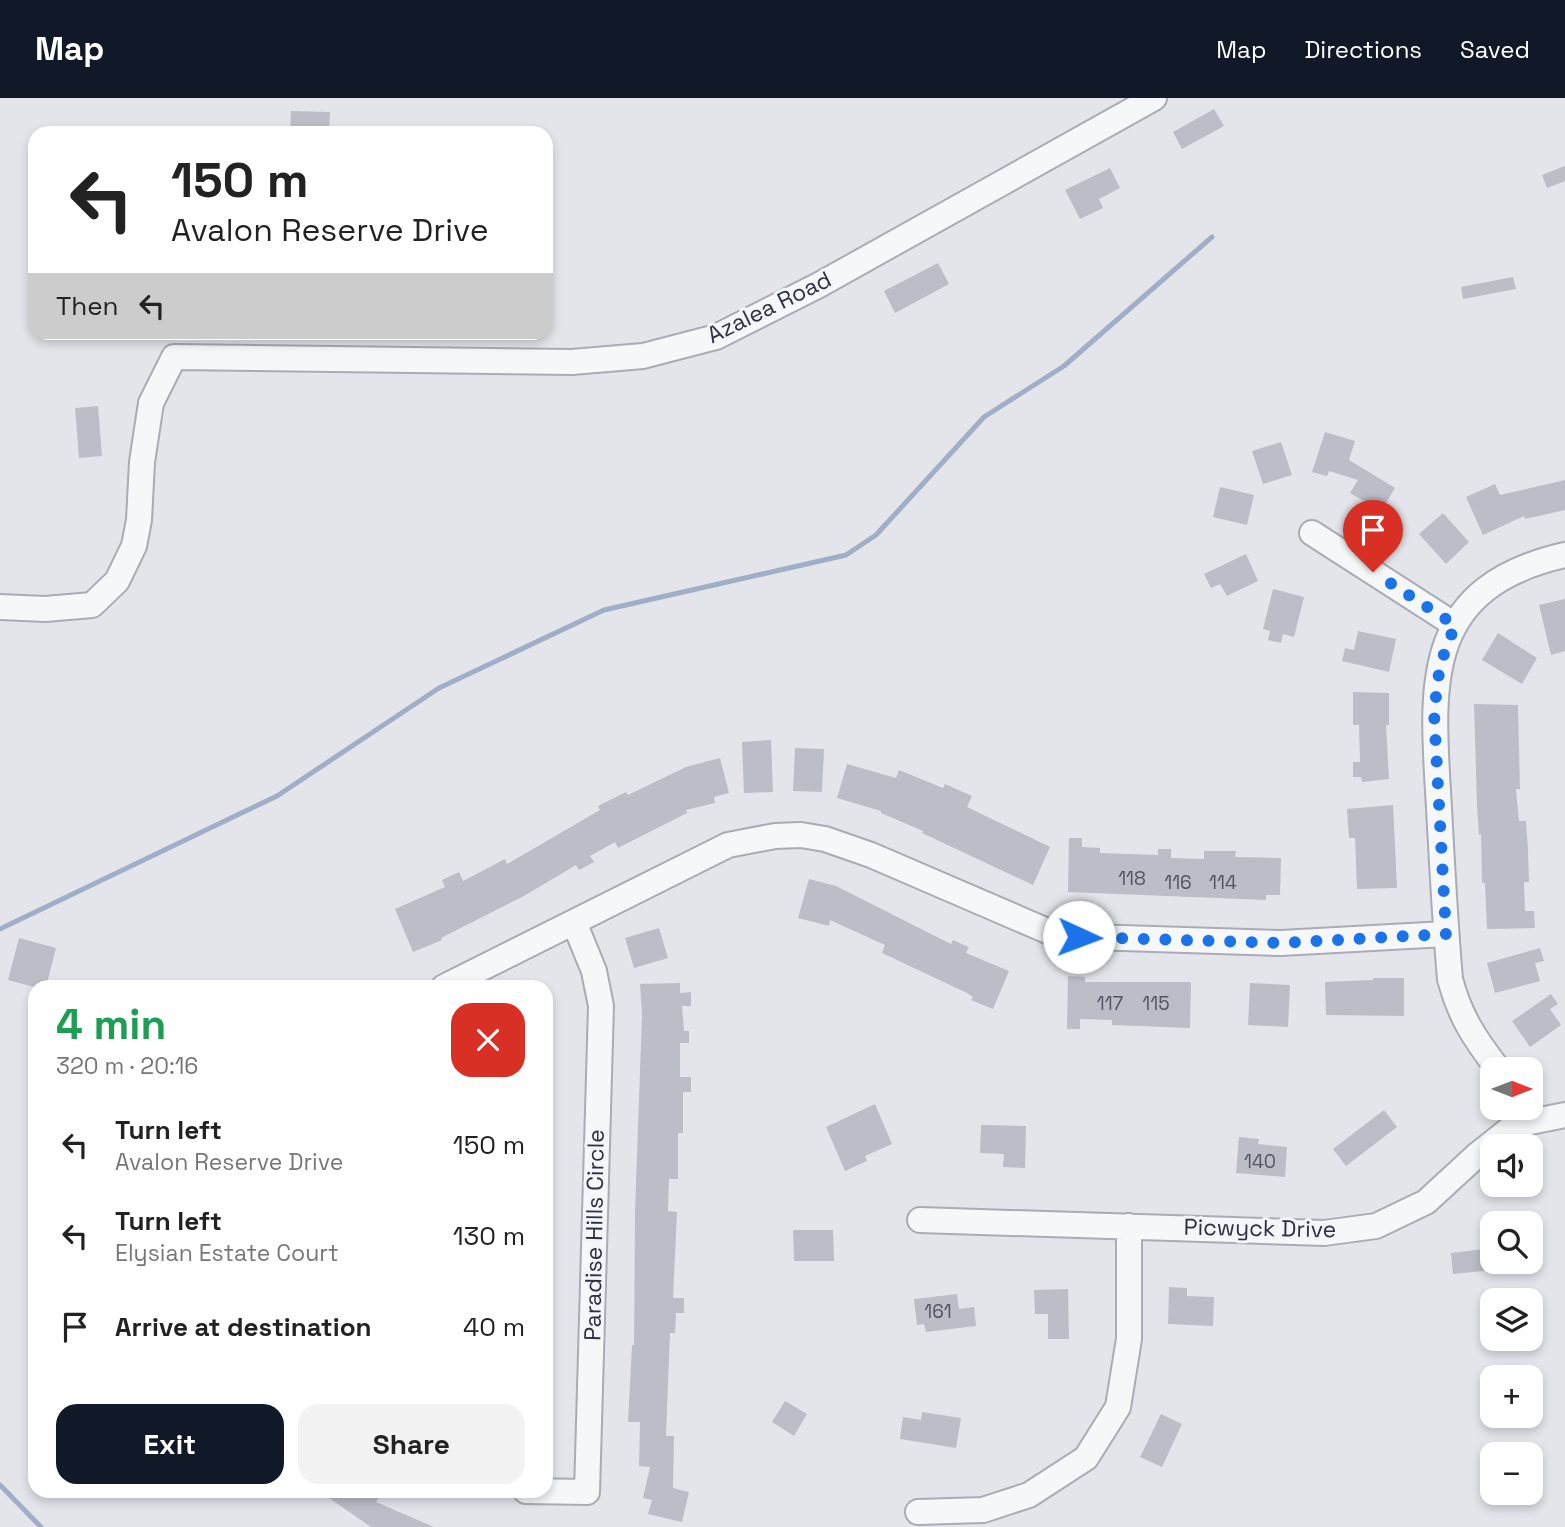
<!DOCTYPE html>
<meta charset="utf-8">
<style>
body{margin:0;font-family:"Space Grotesk",sans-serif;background:#f2f2f2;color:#222;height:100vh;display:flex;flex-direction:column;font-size:26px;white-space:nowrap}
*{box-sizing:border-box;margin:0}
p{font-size:23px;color:#767676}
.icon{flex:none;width:38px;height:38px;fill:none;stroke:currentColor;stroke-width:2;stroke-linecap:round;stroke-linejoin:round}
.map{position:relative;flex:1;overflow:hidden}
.sheet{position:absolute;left:28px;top:882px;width:525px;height:518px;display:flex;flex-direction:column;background:#fff;border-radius:21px;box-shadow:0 4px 10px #0003}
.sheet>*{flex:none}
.guide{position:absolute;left:28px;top:28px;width:525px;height:214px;border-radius:21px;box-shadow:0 4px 10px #0003;background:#fff;color:#222;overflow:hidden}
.needle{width:46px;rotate:90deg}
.tools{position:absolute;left:1480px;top:959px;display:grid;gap:14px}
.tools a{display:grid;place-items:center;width:63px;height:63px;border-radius:14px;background:#fff;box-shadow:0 4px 10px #0003;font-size:35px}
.pin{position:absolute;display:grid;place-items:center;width:60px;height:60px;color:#fff;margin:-72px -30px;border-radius:50% 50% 50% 0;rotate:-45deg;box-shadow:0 0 7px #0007}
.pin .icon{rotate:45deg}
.me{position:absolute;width:77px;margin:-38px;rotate:92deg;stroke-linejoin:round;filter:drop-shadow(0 0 5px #0008)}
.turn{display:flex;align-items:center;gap:24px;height:147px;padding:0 28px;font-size:32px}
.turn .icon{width:91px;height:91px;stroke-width:2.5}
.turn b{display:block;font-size:49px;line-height:60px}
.then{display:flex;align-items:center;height:66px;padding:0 28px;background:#0003;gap:14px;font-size:26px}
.round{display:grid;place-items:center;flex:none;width:74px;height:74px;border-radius:21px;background:#f2f2f2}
.summary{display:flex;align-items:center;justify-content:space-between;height:119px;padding:0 28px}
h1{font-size:42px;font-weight:800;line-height:52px;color:#1e9e55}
.button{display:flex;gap:14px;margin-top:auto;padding:14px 28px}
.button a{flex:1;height:80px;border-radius:21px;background:#111827;color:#fff;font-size:28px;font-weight:800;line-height:80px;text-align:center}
.button a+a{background:#f2f2f2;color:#222}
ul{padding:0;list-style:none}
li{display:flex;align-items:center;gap:21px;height:91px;padding:0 28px}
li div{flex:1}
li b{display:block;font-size:26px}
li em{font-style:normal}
header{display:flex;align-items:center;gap:42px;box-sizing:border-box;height:98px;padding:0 35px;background:#111827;color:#fff}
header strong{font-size:33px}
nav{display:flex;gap:38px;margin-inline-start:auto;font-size:24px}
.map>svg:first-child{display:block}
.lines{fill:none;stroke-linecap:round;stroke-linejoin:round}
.stream{stroke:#a1aec8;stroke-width:5}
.building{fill:#bbbec7}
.minor-casing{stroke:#a9abb5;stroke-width:28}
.minor{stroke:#f6f7f9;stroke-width:24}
.route{stroke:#1a73e8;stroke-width:12;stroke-dasharray:0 21.6}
.labels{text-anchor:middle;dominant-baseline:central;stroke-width:6;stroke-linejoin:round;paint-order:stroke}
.number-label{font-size:19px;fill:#505463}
.street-label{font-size:23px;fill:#2c3142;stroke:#f3f5f8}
</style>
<header>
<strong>Map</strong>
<nav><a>Map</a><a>Directions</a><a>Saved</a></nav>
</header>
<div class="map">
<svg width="1565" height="1429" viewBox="0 0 1565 1429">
<rect width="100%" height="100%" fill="#e4e5eb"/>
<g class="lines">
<!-- stream -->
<path class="stream" d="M0,831L277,698L439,590L604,512L846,457L876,437L984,319L1064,268L1212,139
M0,1387L41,1429"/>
</g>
<!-- building -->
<path class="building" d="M1214,11L1224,28L1182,51L1173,34Z
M291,13L330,14L329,35H290Z
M1565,68V83L1547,90L1542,77Z
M1110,70L1120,90L1099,101L1103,110L1080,121L1065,92Z
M938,165L949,186L895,215L884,193Z
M1513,179L1516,191L1463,201L1461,189Z
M98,308L102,358L79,360L75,310Z
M1325,334L1355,343L1349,362L1395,390L1381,413L1350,395L1358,382L1329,373L1327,378L1312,374Z
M1281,344L1292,377L1263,386L1252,353Z
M1565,382V412L1525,421L1524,418L1483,437L1466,399L1495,386L1500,397Z
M1220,389L1254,397L1247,427L1213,419Z
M1443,415L1469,444L1446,466L1419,436Z
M1246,456L1258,483L1227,498L1220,486L1211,490L1204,476Z
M1273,491L1304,499L1294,539L1283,536L1281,545L1268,542L1270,533L1263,531Z
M1565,501V553L1551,557L1539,507Z
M1358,533L1396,541L1389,574L1342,563L1345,550L1354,552Z
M1498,535L1537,560L1522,586L1482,562Z
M1353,594L1389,595V627H1386L1389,681L1362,684L1361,679H1353V664H1360L1359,627H1353Z
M1474,606L1518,607L1520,691H1516L1519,723H1526L1528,752L1529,784H1524L1525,813H1534L1535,830L1487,831L1485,785H1482L1481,736L1479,737L1477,707Z
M771,642L773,694L744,695L742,644Z
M795,650L824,651L822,694L793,693Z
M720,660L729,695L714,699L715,705L686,712L687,715L618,750L615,744L590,758L594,764L579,772L576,767L524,798L441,840L442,842L413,854L395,811L445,789L442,782L459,774L463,783L505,761L507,766L600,712L598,708L626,694L628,697L686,669Z
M847,666L896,680L899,672L943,690L945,686L972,698L967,709L1050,749L1033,787L922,735L923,733L881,715V713L837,700Z
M1393,707L1397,790L1357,791L1355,740H1349L1347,711Z
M1069,740H1082V749L1100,750V755L1158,757V751H1171V760L1204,761V753H1236L1235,759L1281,760L1280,797H1266V802L1068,794Z
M809,781L836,788L951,846L953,842L969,849L966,855L1009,873L993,911L971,902L973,899L967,895L882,855L885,847L830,822L829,828L798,820Z
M659,830L668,860L634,870L625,840Z
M19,840L56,850L46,889H34L8,882Z
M1540,850L1544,863L1535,865L1540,883L1495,895L1487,865Z
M1068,878L1085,879V884H1191L1190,930L1112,927V922L1080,921V931H1067Z
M1373,880H1404V918L1326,917L1325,884L1373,882Z
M680,885V895L691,894V908H682L684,933H689V945H680V979H691V994H683V1035H678V1081H669L668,1113L677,1114L673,1200H684V1215H676L675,1235H670L666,1338H674L673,1390L689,1394L682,1424L648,1416L652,1402L643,1400L650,1369L639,1368L640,1324H628L632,1247H634L635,1113L642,917L640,886Z
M1250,885L1290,887L1288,929L1248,927Z
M1551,896L1558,906L1550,911L1561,927L1530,949L1512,923Z
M875,1006L892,1046L865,1058L867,1063L845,1073L826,1029Z
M1384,1012L1397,1029L1346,1068L1333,1051Z
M981,1027L1026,1028L1025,1070L1003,1069L1004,1056L980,1055Z
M1239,1039L1259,1041L1258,1046L1287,1049L1285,1079L1236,1075Z
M793,1132H833L834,1163H794Z
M1493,1150V1172L1453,1176L1451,1155Z
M1169,1189L1187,1190V1198L1214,1199L1213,1228L1168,1226Z
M1068,1191L1069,1241H1048V1216H1035L1034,1192Z
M957,1196L959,1211L974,1209L976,1228L926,1234L924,1226L917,1227L914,1201Z
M785,1303L807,1316L794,1338L772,1324Z
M922,1314L961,1320L956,1350L900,1341L903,1319L921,1322Z
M1161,1316L1182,1326L1162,1369L1140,1359Z
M319,1393H372L380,1398L376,1404L434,1429H371Z"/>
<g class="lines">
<defs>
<path id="minor" d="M1312,435L1455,527
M0,509L45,511L92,507L117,483L134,448L139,422L142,364L151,305L174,259L572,264L643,258L716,239L819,187L1154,0
M444,889L728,747L775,738L801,737L825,741L871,757L1059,838L1281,845L1446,836
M1498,971C1475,941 1460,919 1450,881C1445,824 1442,767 1439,710C1432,590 1419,490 1565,457
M920,1122L1324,1135L1376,1128L1426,1104L1476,1058L1515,1027L1565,1017
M526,1393L587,1394L601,908L594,873L574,824
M918,1414L983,1412L1029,1397L1086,1360L1118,1309L1129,1241V1128"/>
</defs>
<!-- minor casing -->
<use href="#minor" class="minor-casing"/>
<!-- minor -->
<use href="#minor" class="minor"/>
</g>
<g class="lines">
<!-- route -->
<path class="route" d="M1079,839L1281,845L1446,836L1434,614L1440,567L1455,527L1373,474"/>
</g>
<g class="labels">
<!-- number labels -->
<g class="number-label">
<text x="1132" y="780">118</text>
<text x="1178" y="784">116</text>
<text x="1223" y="784">114</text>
<text x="1110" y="905">117</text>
<text x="1156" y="905">115</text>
<text x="1260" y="1063">140</text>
<text x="938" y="1213">161</text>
</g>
<!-- street labels -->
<g class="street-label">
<text transform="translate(769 209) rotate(-26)">Azalea Road</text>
<text transform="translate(1260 1130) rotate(1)">Picwyck Drive</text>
<text transform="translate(594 1137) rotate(-89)">Paradise Hills Circle</text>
</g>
</g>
</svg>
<div class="tools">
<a><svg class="needle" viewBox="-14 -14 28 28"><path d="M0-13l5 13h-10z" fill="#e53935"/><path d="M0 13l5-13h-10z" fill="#767676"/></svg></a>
<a><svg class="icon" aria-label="sound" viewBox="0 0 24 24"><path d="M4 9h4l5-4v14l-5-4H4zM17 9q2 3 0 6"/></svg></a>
<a><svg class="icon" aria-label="search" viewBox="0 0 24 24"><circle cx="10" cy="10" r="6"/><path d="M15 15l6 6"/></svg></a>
<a><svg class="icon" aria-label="layers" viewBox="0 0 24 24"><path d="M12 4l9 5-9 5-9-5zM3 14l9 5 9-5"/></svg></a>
<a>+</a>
<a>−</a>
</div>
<div class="pin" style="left:1373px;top:474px;background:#d93025"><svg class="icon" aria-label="arrive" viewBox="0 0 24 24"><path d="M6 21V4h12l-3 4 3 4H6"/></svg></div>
<svg class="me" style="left:1079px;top:839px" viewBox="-20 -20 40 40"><circle r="19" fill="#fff"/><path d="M0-13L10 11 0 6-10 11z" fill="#1a73e8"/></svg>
<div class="guide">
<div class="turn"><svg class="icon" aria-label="left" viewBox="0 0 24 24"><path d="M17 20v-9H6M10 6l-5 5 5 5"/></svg><div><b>150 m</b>Avalon Reserve Drive</div></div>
<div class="then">Then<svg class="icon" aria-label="left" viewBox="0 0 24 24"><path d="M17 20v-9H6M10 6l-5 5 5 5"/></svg></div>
</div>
<section class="sheet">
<div class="summary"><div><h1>4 min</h1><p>320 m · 20:16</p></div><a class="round" style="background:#d93025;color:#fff"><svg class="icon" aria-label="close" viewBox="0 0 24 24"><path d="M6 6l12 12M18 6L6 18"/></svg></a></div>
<ul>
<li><svg class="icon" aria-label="left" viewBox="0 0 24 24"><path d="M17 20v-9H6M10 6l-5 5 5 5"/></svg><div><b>Turn left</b><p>Avalon Reserve Drive</p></div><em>150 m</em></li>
<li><svg class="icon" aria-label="left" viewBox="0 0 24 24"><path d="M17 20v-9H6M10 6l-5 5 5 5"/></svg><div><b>Turn left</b><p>Elysian Estate Court</p></div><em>130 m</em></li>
<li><svg class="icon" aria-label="arrive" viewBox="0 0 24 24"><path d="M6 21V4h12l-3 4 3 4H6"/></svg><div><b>Arrive at destination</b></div><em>40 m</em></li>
</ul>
<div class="button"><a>Exit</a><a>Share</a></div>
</section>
</div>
